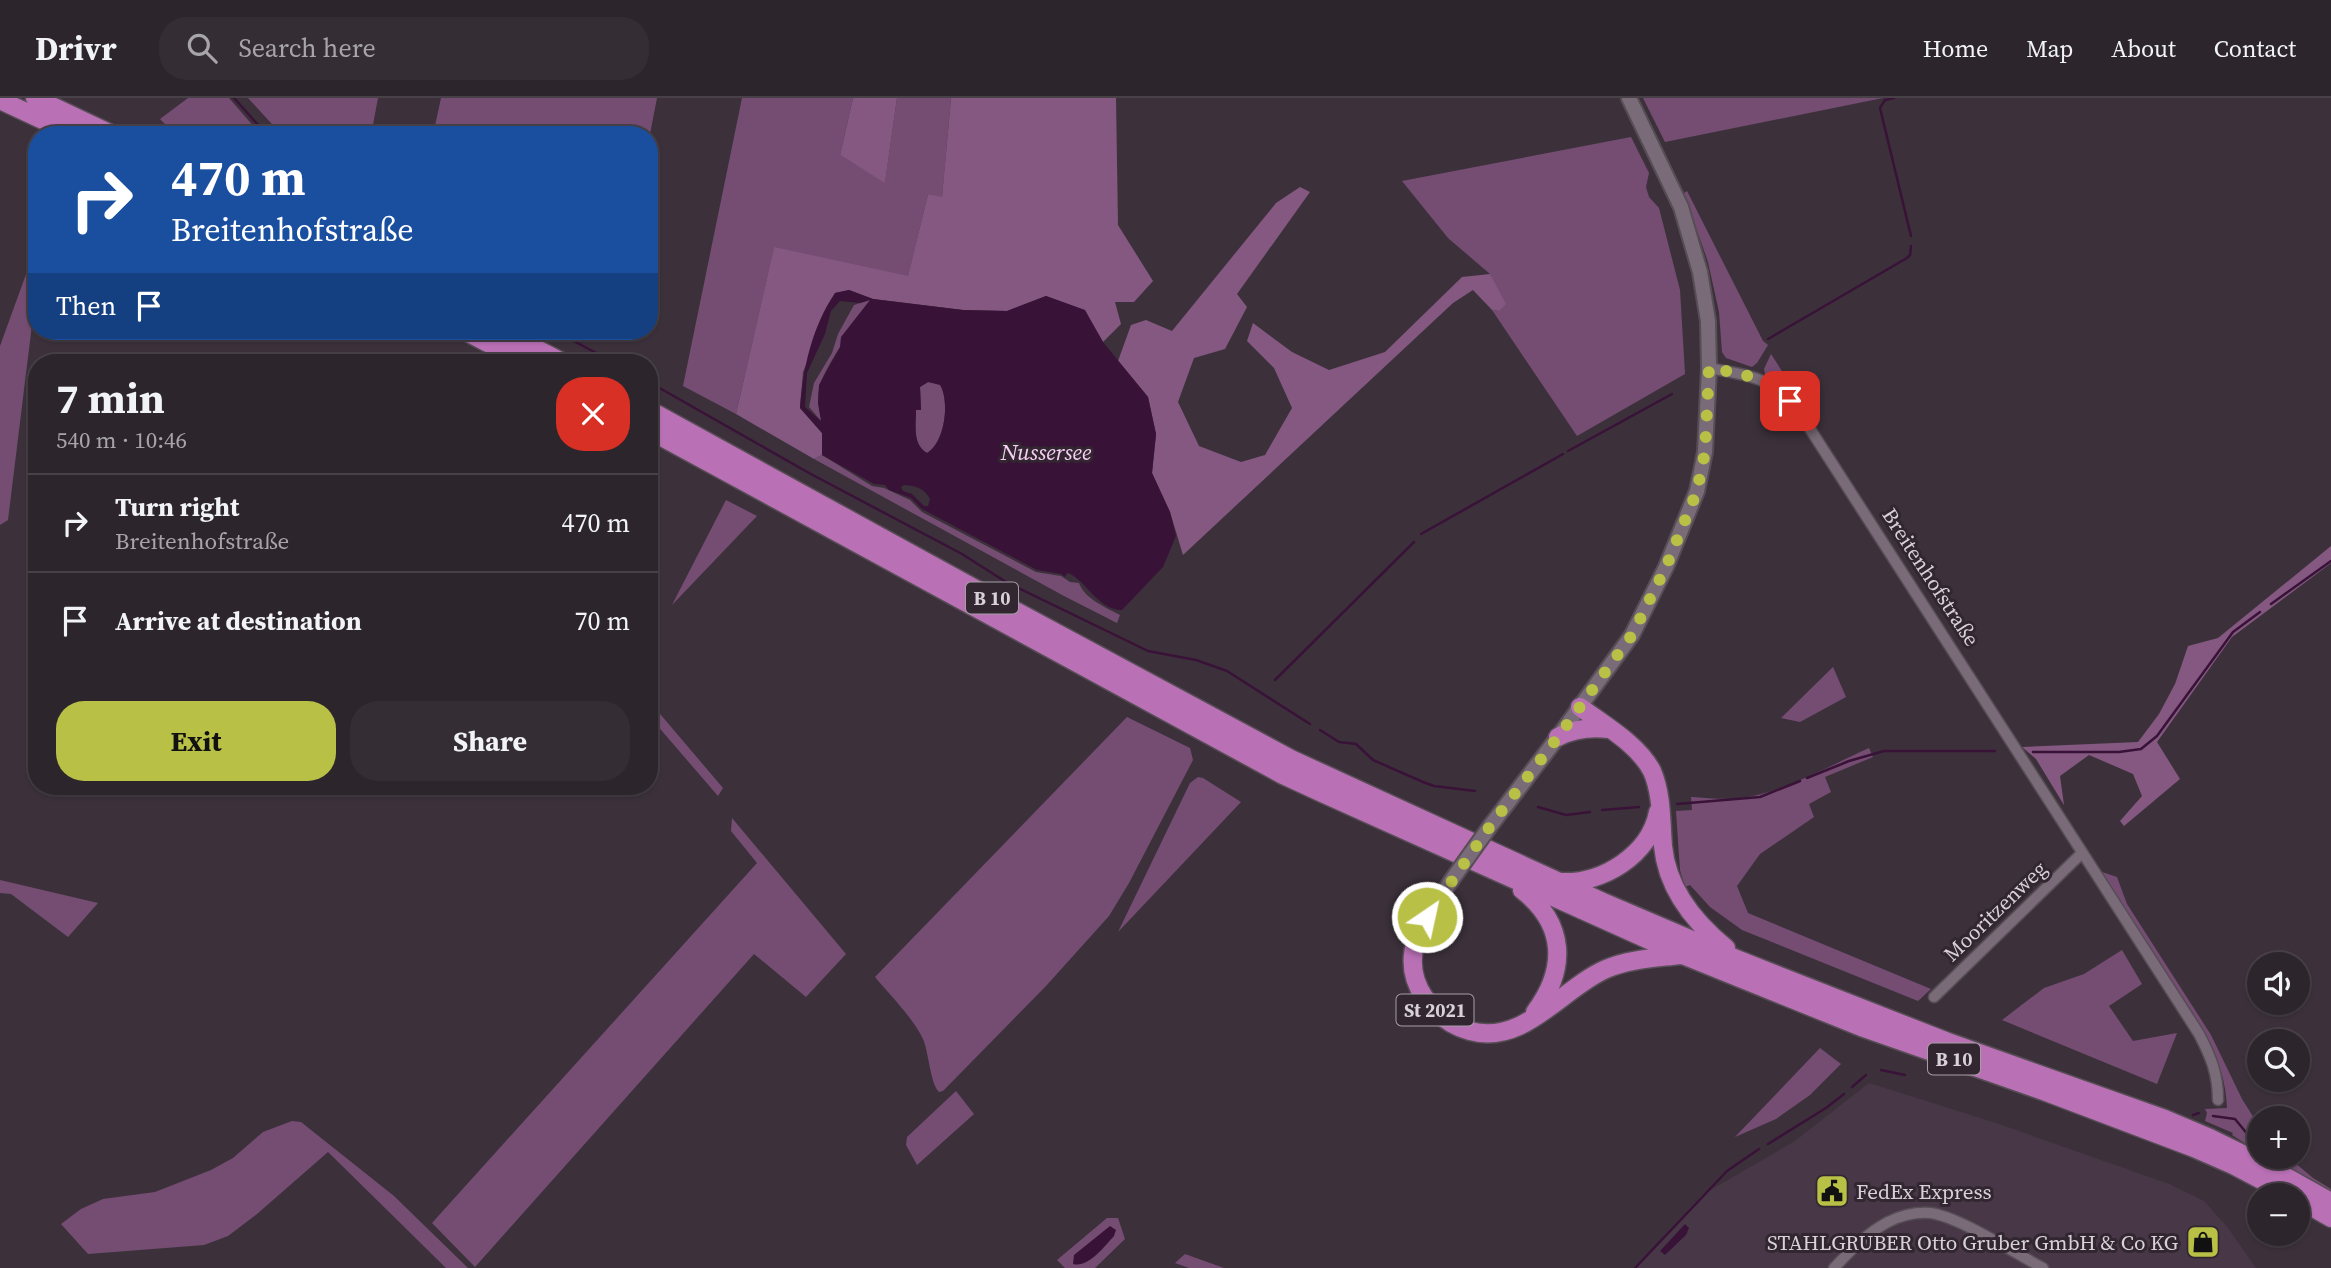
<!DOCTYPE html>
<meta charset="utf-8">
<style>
body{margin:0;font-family:"Source Serif 4",serif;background:#352d34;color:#f1f3f6;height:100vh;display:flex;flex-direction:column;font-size:26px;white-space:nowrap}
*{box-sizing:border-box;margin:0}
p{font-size:23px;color:#a7a5a9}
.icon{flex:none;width:38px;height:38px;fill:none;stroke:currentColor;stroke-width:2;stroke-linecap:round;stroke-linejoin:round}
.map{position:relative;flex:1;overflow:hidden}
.panel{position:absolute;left:28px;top:256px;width:630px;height:441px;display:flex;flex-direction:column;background:#2d252c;border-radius:28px;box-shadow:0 2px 5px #0004,0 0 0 2px #484248}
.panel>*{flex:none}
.hud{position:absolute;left:28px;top:28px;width:630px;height:214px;border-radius:28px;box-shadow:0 2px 5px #0004,0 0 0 2px #484248;background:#1a4fa0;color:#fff;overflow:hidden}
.buttons{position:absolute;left:2247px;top:854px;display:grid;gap:14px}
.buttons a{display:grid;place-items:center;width:63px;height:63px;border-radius:50%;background:#2d252c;box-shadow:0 2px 5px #0004,0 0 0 2px #484248;font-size:35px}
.pin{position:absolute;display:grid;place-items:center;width:60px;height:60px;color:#fff;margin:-30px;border-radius:14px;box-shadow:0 4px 10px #0006}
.me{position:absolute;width:77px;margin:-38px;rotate:34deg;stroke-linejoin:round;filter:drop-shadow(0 0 5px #0008)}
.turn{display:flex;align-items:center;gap:24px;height:147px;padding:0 28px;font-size:32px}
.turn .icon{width:91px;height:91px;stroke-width:2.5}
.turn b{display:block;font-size:49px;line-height:60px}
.then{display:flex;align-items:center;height:66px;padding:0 28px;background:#0003;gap:14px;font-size:26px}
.round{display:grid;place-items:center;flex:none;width:74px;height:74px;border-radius:28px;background:#352d34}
.headline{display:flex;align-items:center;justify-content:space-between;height:119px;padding:0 28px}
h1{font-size:42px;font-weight:700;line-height:52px}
.cta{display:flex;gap:14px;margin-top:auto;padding:14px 28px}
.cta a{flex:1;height:80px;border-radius:28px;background:#b9c046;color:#111;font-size:28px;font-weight:700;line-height:80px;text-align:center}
.cta a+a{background:#352d34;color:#f1f3f6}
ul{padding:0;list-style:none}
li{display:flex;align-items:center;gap:21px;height:98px;padding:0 28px;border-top:2px solid #484248}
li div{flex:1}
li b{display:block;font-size:26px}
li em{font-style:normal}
header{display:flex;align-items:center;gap:42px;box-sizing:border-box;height:98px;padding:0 35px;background:#2d252c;border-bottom:2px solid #484248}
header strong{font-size:33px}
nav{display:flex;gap:38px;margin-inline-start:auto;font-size:24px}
.search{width:490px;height:63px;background:#352d34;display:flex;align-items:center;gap:18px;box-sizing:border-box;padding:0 24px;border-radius:28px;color:#a7a5a9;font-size:26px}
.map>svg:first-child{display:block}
.built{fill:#483847}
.green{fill:#754d73}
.forest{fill:#845881}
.water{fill:#391238;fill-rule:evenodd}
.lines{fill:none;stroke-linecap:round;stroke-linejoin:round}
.stream{stroke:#391238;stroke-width:2.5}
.street-casing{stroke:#564d55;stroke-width:13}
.secondary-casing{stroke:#564d55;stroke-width:18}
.highway-casing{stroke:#564d55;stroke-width:21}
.street{stroke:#796c78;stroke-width:10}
.secondary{stroke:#796c78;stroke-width:14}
.highway{stroke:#b970b5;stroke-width:18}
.secondary-bridge-casing{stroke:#564d55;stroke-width:18;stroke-linecap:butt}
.secondary-bridge{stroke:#796c78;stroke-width:14}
.route{stroke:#b9c046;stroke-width:12;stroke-dasharray:0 21.6}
.labels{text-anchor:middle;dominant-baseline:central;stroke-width:6;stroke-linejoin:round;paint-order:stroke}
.shield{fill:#322731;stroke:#a69ea6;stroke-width:2}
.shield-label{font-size:19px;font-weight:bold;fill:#d8d1d8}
.street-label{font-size:21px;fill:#d8d1d8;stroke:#322731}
.poi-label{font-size:21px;fill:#d8d1d8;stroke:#322731;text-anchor:start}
.water-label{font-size:23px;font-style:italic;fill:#f8cff5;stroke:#322731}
</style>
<header>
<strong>Drivr</strong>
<div class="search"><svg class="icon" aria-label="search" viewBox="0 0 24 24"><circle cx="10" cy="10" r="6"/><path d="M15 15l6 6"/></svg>Search here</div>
<nav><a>Home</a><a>Map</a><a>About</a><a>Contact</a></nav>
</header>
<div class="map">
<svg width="2331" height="1170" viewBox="0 0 2331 1170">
<rect width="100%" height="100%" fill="#3c313b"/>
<!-- built -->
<path class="built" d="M1869,985L1999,1026L2169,1086L2204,1103L2228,1130L2256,1170H1636L1702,1097L1795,1043Z"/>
<!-- green -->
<path class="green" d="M188,0H229L261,37H166L162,35L167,28L160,21Z
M248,0H378L371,37H282Z
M441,0H657L649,41V37H433Z
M742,0H853L840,57L885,84L897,0H951L942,100L928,96L908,179L774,150L736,316L683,288Z
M1643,0H1883L1665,44Z
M1631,39L1649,75L1646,89L1649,99L1659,110L1680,192L1685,276L1577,338L1492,212L1499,213L1490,176L1448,140L1402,83Z
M1687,93L1763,243L1768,247L1757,265L1752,269L1726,260L1722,254L1719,214L1708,164L1684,95Z
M37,146V186L8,422L0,427V248Z
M873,201C860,220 822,271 819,291C817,302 819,313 822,324L809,309L814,285L832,255L838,236L854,207Z
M1771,256L1801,303L1780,285L1765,276L1764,271Z
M928,284L940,286C950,303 945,345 927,355C912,347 916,326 916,311L921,312L920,289Z
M822,357L872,388L884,390L910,402L922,414L1036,474L1061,478L1070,484L1079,485C1085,501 1105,509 1120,517L1117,525L1064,498L814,361Z
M726,402L757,418L672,507Z
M1833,569L1846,599L1800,624L1781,620Z
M655,610L723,690L718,698L649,618V612Z
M1127,619L1190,650L1193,662L1129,785L1109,818L1046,888L943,993L939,994C930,985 929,955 923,941C913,920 890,897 875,879Z
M1869,650L1873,659L1825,679L1831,694L1809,706L1814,719L1760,756L1737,788L1748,815L1931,891L1918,903L1742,832L1710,809L1690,787L1685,789L1680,772L1676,713L1692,712L1691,699C1707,700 1725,702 1741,700C1785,694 1829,668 1869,650Z
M1198,679L1203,680L1241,704L1118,834L1190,685Z
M732,720L846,856L806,899L754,856L475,1169L432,1125L757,765L731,733Z
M2099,773L2117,779L2127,806L2211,937L2242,1001L2259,1028V1054L2232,1037L2233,1035L2205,1023L2207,1015L2205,1011L2227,1010C2226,984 2219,963 2207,940Z
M0,782L98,805L68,839L11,796L0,795Z
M2122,852L2142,886L2109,908L2133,943L2177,935L2157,986L2002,922L2044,890L2084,876Z
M1820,950L1841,966L1810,997L1776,1021L1735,1039Z
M956,993L974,1016L917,1067L906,1047L907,1039Z
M292,1023L301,1024L394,1098L468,1170H446L328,1054L257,1116L228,1138L204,1147L88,1156L61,1126L81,1111L103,1101L155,1094L211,1072L233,1060L263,1034Z
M2268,1059H2288L2313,1080L2331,1091V1097Z
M1107,1120H1118L1125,1141L1095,1170H1065L1057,1162Z
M1185,1156L1224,1170H1189L1175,1165Z"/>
<!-- forest -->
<path class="forest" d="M853,0H897L885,85L840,57Z
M951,0H1116L1118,127L1153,183L1134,204H1115L1121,226L1103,244L1084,212L1046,198L1007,213L963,212L873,201L849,192L835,195L803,274L800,310L822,335V357L814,361L736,316L774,149L908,178L928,96L942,99Z
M1300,89L1310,94L1237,196L1247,209L1225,251L1194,260L1178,304L1199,348L1241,364L1265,357L1292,310L1274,270L1247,243L1253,225L1292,254L1329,272L1385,254L1462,179L1490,176L1506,206L1499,213L1492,212L1473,192L1453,205L1183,457L1170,414L1152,375L1156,336L1148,299L1118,263L1131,227L1146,222L1172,233L1276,105Z
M2331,448V465L2232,539L2157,644L2180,681L2124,728L2120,723L2142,698L2133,676L2089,657L2060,678L2064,707L2036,661L2022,649L2138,644L2159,616L2175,586L2188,548L2218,540Z"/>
<!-- water -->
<path class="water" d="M849,192L873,201L963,212L1007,213L1046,198L1085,212L1103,244L1148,299L1156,336L1152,375L1170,414L1176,438L1163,469L1122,512C1098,513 1084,479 1067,475L1065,479L1061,476L1037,472L922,411L911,400L889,392L885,387L874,386L822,357V335L800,310C803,270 812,229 835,195ZM870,202L841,239L840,249L819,287L818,305L821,323L805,309L807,275L825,236L831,213L840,203L860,205ZM928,284L940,287C950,303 945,345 927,355C912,347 916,326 916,312H921L920,289ZM904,387C916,388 924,390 930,401L928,408H924L912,396L903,393L901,389Z
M1685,1126L1689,1130L1686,1137L1665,1157L1660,1153Z
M1110,1128L1116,1132L1114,1138C1104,1149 1088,1170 1073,1166L1074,1157Z"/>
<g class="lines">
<!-- stream -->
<path class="stream" d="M234,0L267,37
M1894,0L1885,2L1880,10L1911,138
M555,233L613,264
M1768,241L1907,160L1910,157L1911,148
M649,284L809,375L962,456L1006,484L1148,553L1196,562L1227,573L1310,626
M1568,353L1672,296
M1421,436L1563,356
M2271,506L2331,463
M1275,582L1414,444
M1320,632L1339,644L1356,646L1373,662L1423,684L1434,688L1475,693
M2033,654H2119L2141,651L2157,638L2233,534L2260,514
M1807,680L1849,663L1884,653H1995
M1677,706L1760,699L1800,683
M1538,709L1566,717L1590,714
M1602,712L1639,709
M1881,972L1905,977
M1852,989L1866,977
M2193,1017L2199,1015
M2213,1018L2235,1021L2249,1038L2259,1045
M1768,1046L1826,1010L1844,996
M2278,1059L2292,1068
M1635,1170L1727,1073L1759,1051"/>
<defs>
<path id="street" d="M1709,270C1757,279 1772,279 1803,320L2199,936C2211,959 2218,976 2218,1002
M1934,899L2082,755
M1834,1170C1850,1153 1867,1135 1888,1124C1900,1118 1916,1114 1930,1115C1958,1118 2016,1156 2043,1170"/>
<path id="secondary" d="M1491,727L1558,639L1632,537L1666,469L1697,393L1705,354L1709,270L1708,223L1700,174L1681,109L1629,0
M1427,819L1451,783"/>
<path id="highway" d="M35,0L113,37
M0,2L75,37
M465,233L524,264
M502,233L562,264
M649,312L1023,517L1291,661L1603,804L1739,862L1948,944L2165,1021L2210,1040L2265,1067L2331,1104
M649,332L1283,677L1322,695L1680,856L1861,929L2046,994L2194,1050L2233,1067L2290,1097
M1580,609C1604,627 1638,646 1652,673C1662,696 1661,723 1663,748C1667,790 1694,824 1726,850
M1558,639C1575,630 1591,629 1609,631
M1561,784C1602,786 1650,757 1658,714
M1522,792C1566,826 1567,871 1535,914
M1427,819C1411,845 1406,872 1424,899C1435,915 1451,928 1470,933C1524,948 1562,890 1606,871C1629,861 1656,860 1680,857
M2298,1101L2331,1120"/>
</defs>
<!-- street casing -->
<use href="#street" class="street-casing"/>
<!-- secondary casing -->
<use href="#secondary" class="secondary-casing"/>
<!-- highway casing -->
<use href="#highway" class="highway-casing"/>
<!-- street -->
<use href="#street" class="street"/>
<!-- secondary -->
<use href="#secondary" class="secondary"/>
<!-- highway -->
<use href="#highway" class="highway"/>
<defs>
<path id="secondary-bridge" d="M1451,783L1491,727"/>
</defs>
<!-- secondary-bridge casing -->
<use href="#secondary-bridge" class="secondary-bridge-casing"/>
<!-- secondary-bridge -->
<use href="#secondary-bridge" class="secondary-bridge"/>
</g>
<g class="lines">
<!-- route -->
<path class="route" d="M1427,819L1491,727L1558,639L1632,537L1666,469L1697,393L1705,354L1709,270C1745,276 1761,278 1790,303"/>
</g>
<!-- icons -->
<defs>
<symbol id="civic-square" viewBox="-11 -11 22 22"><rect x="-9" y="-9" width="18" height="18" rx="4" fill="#b9c046" stroke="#322731"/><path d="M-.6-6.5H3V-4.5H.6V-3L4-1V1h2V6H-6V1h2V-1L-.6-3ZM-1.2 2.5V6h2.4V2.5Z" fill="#111"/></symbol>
<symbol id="shop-square" viewBox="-11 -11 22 22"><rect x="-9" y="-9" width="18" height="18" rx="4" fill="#b9c046" stroke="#322731"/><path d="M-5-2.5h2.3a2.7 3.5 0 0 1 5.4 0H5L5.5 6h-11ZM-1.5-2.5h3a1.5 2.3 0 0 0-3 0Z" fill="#111"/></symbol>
</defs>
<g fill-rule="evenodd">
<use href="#civic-square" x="1813" y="1074" width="38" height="38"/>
<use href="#shop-square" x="2184" y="1125" width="38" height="38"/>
</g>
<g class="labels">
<!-- shield labels -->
<g class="shield">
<rect x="966" y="484.5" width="52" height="31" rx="5"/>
<rect x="1396.5" y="896.5" width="77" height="31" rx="5"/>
<rect x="1928" y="945.5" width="52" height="31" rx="5"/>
</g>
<g class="shield-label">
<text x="992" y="500">B 10</text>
<text x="1435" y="912">St 2021</text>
<text x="1954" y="961">B 10</text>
</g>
<!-- street labels -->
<g class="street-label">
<text transform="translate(1931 479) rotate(57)">Breitenhofstraße</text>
<text transform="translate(1995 813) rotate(-44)">Mooritzenweg</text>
</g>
<!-- poi labels -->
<g class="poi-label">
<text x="1856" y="1093">FedEx Express</text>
<text x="2178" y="1144" text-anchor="end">STAHLGRUBER Otto Gruber GmbH &amp; Co KG</text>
</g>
<!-- water labels -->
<g class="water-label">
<text x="1046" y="354">Nussersee</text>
</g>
</g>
</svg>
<div class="buttons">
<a><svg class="icon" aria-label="sound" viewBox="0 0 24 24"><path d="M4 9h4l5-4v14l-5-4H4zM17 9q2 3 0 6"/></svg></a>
<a><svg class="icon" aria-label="search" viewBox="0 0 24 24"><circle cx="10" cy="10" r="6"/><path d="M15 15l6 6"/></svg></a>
<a>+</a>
<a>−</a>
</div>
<div class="pin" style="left:1790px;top:303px;background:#d93025"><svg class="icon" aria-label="arrive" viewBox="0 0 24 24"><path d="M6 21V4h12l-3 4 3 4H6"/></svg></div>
<svg class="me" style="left:1427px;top:819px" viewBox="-20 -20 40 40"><circle r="17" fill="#b9c046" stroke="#fff" stroke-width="3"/><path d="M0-11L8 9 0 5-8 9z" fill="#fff"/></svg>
<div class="hud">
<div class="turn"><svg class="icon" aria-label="right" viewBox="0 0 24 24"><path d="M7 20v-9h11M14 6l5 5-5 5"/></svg><div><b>470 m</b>Breitenhofstraße</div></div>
<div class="then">Then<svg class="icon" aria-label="arrive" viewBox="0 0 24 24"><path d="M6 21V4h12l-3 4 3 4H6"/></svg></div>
</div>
<section class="panel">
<div class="headline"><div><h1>7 min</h1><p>540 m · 10:46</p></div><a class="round" style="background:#d93025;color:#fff"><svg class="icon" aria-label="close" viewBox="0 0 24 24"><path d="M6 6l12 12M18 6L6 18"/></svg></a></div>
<ul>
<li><svg class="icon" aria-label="right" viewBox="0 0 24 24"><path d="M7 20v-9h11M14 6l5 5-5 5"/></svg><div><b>Turn right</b><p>Breitenhofstraße</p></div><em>470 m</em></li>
<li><svg class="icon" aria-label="arrive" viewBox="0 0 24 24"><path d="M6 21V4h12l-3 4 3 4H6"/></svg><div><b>Arrive at destination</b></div><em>70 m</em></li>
</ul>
<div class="cta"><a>Exit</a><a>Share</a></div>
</section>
</div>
